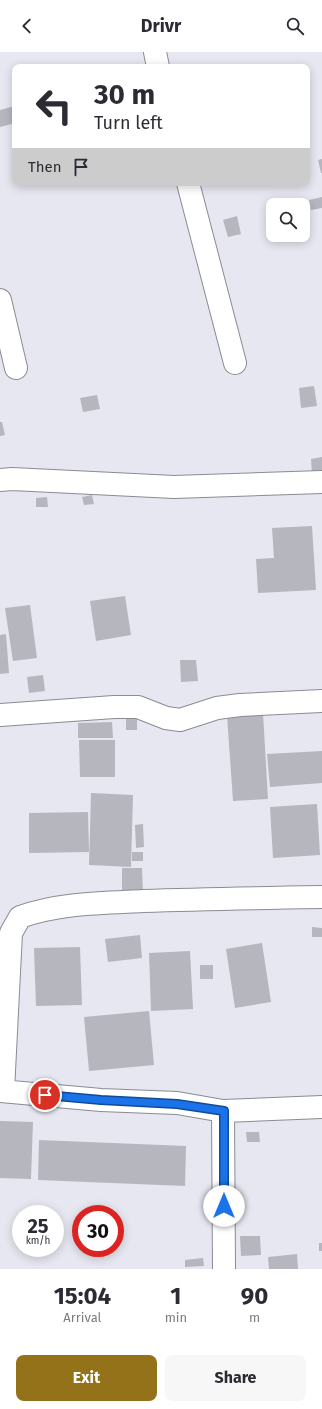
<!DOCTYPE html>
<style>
body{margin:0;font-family:"Fira Sans",sans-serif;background:#f7f7f7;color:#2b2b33;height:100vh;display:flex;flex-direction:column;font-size:15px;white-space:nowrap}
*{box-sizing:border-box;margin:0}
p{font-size:13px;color:#7c7c81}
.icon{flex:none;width:22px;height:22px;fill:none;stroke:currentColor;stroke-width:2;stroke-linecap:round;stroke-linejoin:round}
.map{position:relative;height:1217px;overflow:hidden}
.panel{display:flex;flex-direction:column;background:#fff;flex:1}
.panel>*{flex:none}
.hud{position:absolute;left:12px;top:12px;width:298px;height:122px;border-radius:8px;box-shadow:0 2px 10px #0003;background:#fff;color:#2b2b33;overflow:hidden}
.controls{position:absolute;left:266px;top:146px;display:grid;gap:8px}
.controls a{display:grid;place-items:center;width:44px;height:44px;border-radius:8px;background:#fff;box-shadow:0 2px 10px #0003;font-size:20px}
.speed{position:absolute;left:12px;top:1153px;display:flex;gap:8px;font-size:20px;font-weight:700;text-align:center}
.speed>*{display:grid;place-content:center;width:52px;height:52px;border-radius:50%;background:#fff;box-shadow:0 2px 10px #0003;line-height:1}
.speed small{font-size:10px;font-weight:400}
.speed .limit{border:6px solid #d22;background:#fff;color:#111}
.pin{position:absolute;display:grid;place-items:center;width:34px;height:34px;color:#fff;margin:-17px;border:2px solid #fff;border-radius:50%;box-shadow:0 1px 4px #0007}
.me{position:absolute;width:44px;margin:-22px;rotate:0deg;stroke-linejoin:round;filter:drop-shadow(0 0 3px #0008)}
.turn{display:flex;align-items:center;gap:14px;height:84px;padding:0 16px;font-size:18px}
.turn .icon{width:52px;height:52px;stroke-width:2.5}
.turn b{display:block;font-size:28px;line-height:34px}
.then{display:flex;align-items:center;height:38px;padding:0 16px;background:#0003;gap:8px;font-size:15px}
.eta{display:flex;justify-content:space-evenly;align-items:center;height:68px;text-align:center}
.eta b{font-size:24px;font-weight:700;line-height:28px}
.button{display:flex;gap:8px;margin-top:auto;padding:8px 16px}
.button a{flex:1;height:46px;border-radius:8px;background:#94721a;color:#fff;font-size:16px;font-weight:700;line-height:46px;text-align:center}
.button a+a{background:#f7f7f7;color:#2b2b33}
header{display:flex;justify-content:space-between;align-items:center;height:52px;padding:0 16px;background:#fff;font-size:18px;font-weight:700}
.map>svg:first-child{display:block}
.building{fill:#b6b6be}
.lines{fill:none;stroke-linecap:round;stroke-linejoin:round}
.minor-casing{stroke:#8b8b93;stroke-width:24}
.minor{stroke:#fff;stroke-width:22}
.route-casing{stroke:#114b97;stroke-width:10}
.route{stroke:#1a73e8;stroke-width:7}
</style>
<header><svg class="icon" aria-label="back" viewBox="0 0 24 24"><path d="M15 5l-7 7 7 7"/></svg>Drivr<svg class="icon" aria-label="search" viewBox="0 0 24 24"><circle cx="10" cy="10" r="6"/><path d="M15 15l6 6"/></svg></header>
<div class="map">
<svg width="322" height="1217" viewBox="0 0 322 1217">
<rect width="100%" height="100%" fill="#e6e7f0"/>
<!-- building -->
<path class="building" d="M15,54V71L0,75V58Z
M322,107V121H321L318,108Z
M322,145V156L311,158L309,148Z
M237,164L241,182L228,185L223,168Z
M314,334L317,354L301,356L299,336Z
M97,343L100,357L83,360L80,346Z
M0,370H2L5,383L0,384Z
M322,405V421L312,422L311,407Z
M92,443L94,452L84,453L82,445Z
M47,445L48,455H36V446Z
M312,474L316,538L258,541L256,507L274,506L272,476Z
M125,544L131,583L96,589L90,549Z
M30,553L37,606L13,609L5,556Z
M6,582L9,621L0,622V583Z
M180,608H196L198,629L181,630Z
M43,623L45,639L29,641L27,625Z
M263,661L268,747L233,749L227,663Z
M126,665H137V678H126Z
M112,670L113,686H78V671Z
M79,688H115V725H80Z
M322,699V731L270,735L267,702Z
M91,741L133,743L131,815L89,813Z
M317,752L320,803L273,806L270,755Z
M88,760L89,800L29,801V761Z
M143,772L144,795L136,796L135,773Z
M132,800H143V809H132Z
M122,816H142L143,842H122Z
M312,875L322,876V885H312Z
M140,883L142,906L108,910L105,887Z
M262,891L271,950L235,956L226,897Z
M80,895L82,953L36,954L34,896Z
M190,899L193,957L151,959L149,901Z
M200,913H213V927H200Z
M149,959L154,1013L89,1019L84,965Z
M0,1069L33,1070L31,1127L0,1126Z
M246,1080H259L260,1090H247Z
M39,1088L186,1094L185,1134L38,1128Z
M240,1184H260L261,1203L241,1204Z
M319,1191H322V1199H319Z
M297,1202L298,1217H269L268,1205Z
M203,1206L204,1214L185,1215V1208Z"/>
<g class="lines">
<defs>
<path id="minor" d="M155,0L158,15
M188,131L235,311
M0,248L16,316
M0,428L12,427L174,435L322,430
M0,663L114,655H138L166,666L180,668L217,656L240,653L322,649
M0,1039L101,1048L177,1051L223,1059L322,1055
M3,1039L11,881L20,865C59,851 101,851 143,849C202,847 262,846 322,845
M223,1059L224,1217"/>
</defs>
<!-- minor casing -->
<use href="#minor" class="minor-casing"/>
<!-- minor -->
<use href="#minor" class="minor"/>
</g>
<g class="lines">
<defs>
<path id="route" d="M45,1043L101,1048L177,1052L224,1059V1154"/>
</defs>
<!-- route casing -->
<use href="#route" class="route-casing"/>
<!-- route -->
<use href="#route" class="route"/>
</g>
</svg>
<div class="controls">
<a><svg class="icon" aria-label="search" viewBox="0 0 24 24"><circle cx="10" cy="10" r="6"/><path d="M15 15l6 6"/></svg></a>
</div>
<div class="speed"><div>25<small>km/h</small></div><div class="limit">30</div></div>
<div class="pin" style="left:45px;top:1043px;background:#d93025"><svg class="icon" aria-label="arrive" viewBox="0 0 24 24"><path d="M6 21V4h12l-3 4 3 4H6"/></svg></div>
<svg class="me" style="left:224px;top:1154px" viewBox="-20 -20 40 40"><circle r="19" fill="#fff"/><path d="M0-13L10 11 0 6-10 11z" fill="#1a73e8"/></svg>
<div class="hud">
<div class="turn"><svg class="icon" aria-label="left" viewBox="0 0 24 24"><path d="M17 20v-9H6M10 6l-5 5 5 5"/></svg><div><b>30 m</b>Turn left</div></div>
<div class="then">Then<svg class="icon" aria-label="arrive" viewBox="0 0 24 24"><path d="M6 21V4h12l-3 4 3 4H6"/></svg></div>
</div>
</div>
<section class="panel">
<div class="eta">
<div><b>15:04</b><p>Arrival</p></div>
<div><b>1</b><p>min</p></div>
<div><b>90</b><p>m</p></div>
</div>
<div class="button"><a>Exit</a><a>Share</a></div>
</section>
